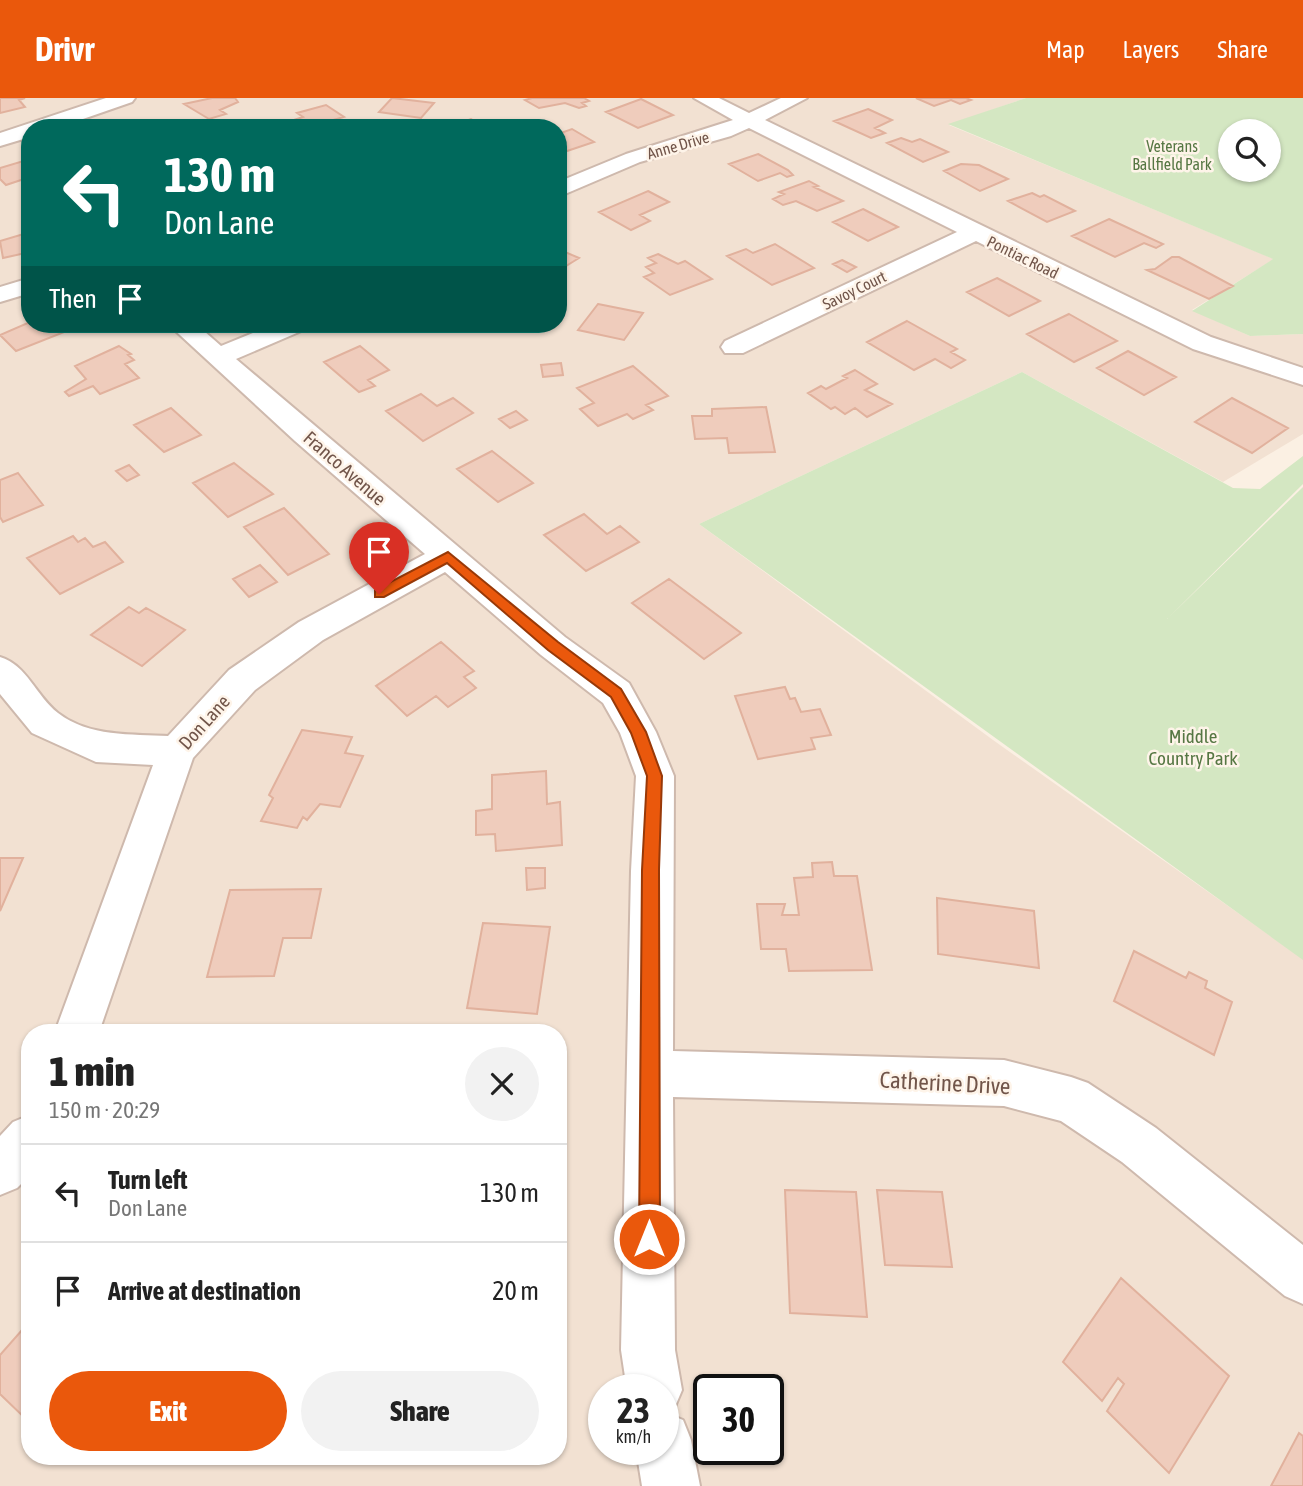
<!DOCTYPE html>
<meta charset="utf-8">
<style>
body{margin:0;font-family:"Asap Condensed",sans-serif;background:#f2f2f2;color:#222;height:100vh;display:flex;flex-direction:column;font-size:26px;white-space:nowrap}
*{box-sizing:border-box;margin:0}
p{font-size:23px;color:#767676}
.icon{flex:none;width:38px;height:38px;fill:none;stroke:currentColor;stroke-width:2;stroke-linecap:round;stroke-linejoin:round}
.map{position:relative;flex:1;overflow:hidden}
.panel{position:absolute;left:21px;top:926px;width:546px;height:441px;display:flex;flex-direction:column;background:#fff;border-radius:28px;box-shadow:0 2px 5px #0004}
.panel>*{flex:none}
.guide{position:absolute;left:21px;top:21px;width:546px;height:214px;border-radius:28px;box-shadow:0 2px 5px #0004;background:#00695c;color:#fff;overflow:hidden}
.tools{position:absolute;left:1218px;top:21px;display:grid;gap:14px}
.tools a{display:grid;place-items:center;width:63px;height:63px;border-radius:50%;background:#fff;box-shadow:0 2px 5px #0004;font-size:35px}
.speed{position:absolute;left:588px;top:1276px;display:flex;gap:14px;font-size:35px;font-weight:700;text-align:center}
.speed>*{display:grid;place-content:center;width:91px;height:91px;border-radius:50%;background:#fff;box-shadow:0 2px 5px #0004;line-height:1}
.speed small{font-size:18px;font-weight:400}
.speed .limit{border:4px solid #111;border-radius:10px;background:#fff;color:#111}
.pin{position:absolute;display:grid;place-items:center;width:60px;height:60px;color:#fff;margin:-72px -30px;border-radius:50% 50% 50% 0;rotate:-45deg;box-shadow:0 0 7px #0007}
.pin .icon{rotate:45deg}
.me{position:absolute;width:77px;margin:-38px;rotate:0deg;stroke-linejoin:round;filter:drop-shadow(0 0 5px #0008)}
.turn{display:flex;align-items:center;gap:24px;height:147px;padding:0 28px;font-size:32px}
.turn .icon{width:91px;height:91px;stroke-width:2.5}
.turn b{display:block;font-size:49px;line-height:60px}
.then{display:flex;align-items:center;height:66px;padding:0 28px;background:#0003;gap:14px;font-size:26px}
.round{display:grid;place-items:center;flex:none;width:74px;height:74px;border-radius:37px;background:#f2f2f2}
.overview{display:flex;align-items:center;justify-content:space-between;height:119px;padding:0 28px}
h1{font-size:42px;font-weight:800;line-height:52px}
.button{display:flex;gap:14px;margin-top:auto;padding:14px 28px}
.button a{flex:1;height:80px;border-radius:42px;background:#ea580c;color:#fff;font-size:28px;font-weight:800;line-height:80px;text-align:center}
.button a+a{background:#f2f2f2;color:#222}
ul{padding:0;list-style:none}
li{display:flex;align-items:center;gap:21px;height:98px;padding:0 28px;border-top:2px solid #e0e0e0}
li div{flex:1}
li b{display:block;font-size:26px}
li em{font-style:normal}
header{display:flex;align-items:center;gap:42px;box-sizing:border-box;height:98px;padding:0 35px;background:#ea580c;color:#fff}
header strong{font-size:33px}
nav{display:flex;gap:38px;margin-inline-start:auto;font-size:24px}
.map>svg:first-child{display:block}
.residential{fill:#f2e1d2;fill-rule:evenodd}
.green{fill:#d4e7c2;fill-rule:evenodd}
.building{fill:#efccbc;stroke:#e1b19d;stroke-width:2}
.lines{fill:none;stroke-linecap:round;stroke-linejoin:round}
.minor-casing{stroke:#ceb9ad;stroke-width:4}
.minor{fill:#fff;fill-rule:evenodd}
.route{fill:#ea580c;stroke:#983908;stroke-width:2}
.labels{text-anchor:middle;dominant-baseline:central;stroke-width:5;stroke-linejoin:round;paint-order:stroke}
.far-street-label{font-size:16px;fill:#71554a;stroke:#fef4e9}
.far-park-label{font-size:16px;fill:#567743;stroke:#fef4e9}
.street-label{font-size:19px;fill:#71554a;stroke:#fef4e9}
.park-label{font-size:19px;fill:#567743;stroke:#fef4e9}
.near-street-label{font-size:23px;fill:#71554a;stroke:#fef4e9}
</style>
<header>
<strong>Drivr</strong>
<nav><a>Map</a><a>Layers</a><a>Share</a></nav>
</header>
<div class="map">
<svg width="1303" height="1388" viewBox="0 0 1303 1388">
<rect width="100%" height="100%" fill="#fbf0e3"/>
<!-- residential -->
<path class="residential" d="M0,0H1026L949,27L1274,161L1192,212L1250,238L1303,236V336L1223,384L1022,274L699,426L993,642L1303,861V1388H0ZM30,30H558V226H30ZM30,934H558V1358H30ZM604,1292H663V1351H604ZM709,1292H768V1351H709Z"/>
<!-- green -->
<path class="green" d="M1026,0H1303V236L1250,238L1192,213L1273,161L948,26ZM1230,33H1269V72H1230Z
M1022,274L1233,390L1260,391L1303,358V386L1167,521L1303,389V862L699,426Z"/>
<!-- building -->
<path class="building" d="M0,0H25L19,2L25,9L0,15Z
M212,0H235L238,4L220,12L226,16L209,21L184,6Z
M392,0L434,5L421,20L379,14Z
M532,0H584L589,3L582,5L586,8L579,10L565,5L539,10L525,2Z
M916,0H966L971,2L960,6L951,2L934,8Z
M641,1L673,17L638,30L606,14Z
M326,7L344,19L305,30L291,23L303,19L297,15Z
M868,11L892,22L875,30L885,35L871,40L834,23Z
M471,21L487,30H446Z
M572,31L594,44L558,56V36Z
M901,40L912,44L920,41L948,54L923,64L887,45Z
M758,56L788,72L793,77L787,79L780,75L758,83L729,66Z
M30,61V79L6,87L0,81V70Z
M961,66L979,67L1008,81L980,93L944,73Z
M809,83L818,88L814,89L843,103L817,113L796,103L783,107L773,101L784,96L779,94Z
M648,93L669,104L640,117L650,123L631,132L599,114Z
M1032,95L1040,99L1044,97L1075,113L1047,124L1008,103Z
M863,111L898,129L868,143L833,124Z
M1109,121L1163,146L1156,150L1144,145L1115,159L1072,138Z
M27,135H30V154L3,160L0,143Z
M775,146L814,170L772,187L727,158L746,151L753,155Z
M558,151L579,160L558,173Z
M658,156L678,166L685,163L712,181L670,197L644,179L654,175L646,169L656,165L648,160Z
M1172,159H1179L1233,188L1209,201L1147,172L1155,171Z
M842,162L856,169L847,174L833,166Z
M997,180L1040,203L1009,218L967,194Z
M598,206L643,215L624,242L578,232Z
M1069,216L1117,243L1074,264L1027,236Z
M907,223L957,251L951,254L965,262L951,270L935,261L914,272L867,244Z
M30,224L67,226L72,231L16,253L0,237Z
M119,248L131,256L128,257L134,262L125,266L139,280L100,296L93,288L69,298L65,294L86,281L75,268Z
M360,248L389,272L368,282L375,288L359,294L324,264Z
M1128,253L1176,279L1144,297L1097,270Z
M561,265L563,277L543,279L541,267Z
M633,268L668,298L646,307L653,312L633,321L627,316L598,328L580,311L594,305L577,290Z
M855,272L877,286L865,292L892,306L867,319L855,310L845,316L835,309L831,311L808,295L821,288L826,291L847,280L843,278Z
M421,296L437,308L453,300L473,315L423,343L386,313Z
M1232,300L1288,330L1252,355L1195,324Z
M766,309L775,354L729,355L727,340L695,341L692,318H712V311Z
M171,310L201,337L164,354L134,327Z
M516,313L527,322L510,330L499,321Z
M492,353L533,385L498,404L457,371Z
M234,365L273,396L228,419L193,385Z
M129,367L139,377L127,383L116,373Z
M18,375L43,407L3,424L0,419V382Z
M284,410L329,456L288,477L244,429Z
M584,416L607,436L620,428L639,444L586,473L544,437Z
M73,438L78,444L85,440L93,449L105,444L123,464L60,496L27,460Z
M260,467L277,484L249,499L233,481Z
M669,481L741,535L704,561L632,505Z
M129,509L139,515L146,510L185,532L142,568L91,537Z
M441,544L474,573L464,579L476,590L448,609L436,598L407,618L376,588Z
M785,589L790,601L795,600L801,614L820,611L831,637L811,640L815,651L758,661L735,598Z
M302,632L352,639L345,655L363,658L340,709L320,706L307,722L303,719L297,730L261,723L273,700L269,697Z
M546,673L547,706L560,704L562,747L496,753L495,736L476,737V713L492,711V677Z
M0,760H23L0,813Z
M832,764L834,778H857L872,872L789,873L786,851H761L757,806H785L782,817H799L794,780L813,779L812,765Z
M526,770H545V790L527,792Z
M321,791L311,840H283L274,878L207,879L230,792Z
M937,800L1034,813L1039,870L938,856Z
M483,825L550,829L537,916L467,910Z
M1134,853L1186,880L1189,874L1207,883L1205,890L1232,904L1214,957L1114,903Z
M785,1092L856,1094L867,1219L790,1215Z
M877,1092L942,1094L952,1169L885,1167Z
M1121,1180L1229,1278L1169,1375L1107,1313L1124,1286L1118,1280L1102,1303L1063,1264Z
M30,1223V1325L0,1296V1257Z
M1299,1335L1303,1338V1388H1271Z"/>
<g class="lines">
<defs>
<path id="minor" d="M106,0H135L132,4L57,30H30V39L0,48V35Z
M694,0H719L749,15L781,0H807L765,22L1211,239L1303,270V287L1193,251L976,143L743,255H725L721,249L725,243L957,134L749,30L731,38L640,64L558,99V84L626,56L733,22Z
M30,180V195L0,204V189Z
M168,226H196L221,248L275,226H310L306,231L236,261L565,539L629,585L656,634L674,678L673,953L1004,962L1071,979L1088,985L1156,1030L1303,1147V1206L1285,1198L1122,1064L1061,1023L1004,1008L673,999L675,1252L682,1292L674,1311L666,1315L683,1322L691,1342L700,1388H642L636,1351H663V1292H627L621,1252L631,773L636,678L620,635L603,605L541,557L445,474L323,542L255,592L193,660L99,934H55L153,667L96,664L32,635L0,596V559C27,567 36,598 58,615C89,639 131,636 168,638L229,572L299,524L425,456L295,343Z
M30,1017V1077L17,1090L0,1097V1038L13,1024Z"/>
</defs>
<!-- minor casing -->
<use href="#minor" class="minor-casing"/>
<!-- minor -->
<use href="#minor" class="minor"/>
</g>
<!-- route -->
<path class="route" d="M448,454L558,544L621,591L646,634L662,678L659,772L660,1141L656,1148L649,1151L642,1148L639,1141L642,772L647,678L631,635L611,599L548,552L447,465L384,499H375V492Z"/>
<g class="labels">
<!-- far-street labels -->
<g class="far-street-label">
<text transform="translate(678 47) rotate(-16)">Anne Drive</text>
<text transform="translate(1023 159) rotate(26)">Pontiac Road</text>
<text transform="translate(854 192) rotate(-26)">Savoy Court</text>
</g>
<!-- far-park labels -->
<g class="far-park-label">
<text x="1172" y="48">Veterans<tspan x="1172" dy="18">Ballfield Park</tspan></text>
</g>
<!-- street labels -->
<g class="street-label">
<text transform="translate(345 370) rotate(41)">Franco Avenue</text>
<text transform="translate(204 624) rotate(-48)">Don Lane</text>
</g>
<!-- park labels -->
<g class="park-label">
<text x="1193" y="638">Middle<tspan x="1193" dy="22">Country Park</tspan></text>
</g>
<!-- near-street labels -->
<g class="near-street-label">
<text transform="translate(945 985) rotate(3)">Catherine Drive</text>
</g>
</g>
</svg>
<div class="tools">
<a><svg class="icon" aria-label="search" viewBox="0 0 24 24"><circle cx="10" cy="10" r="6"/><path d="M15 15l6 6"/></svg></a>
</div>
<div class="speed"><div>23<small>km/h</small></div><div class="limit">30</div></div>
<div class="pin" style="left:379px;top:496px;background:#d93025"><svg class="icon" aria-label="arrive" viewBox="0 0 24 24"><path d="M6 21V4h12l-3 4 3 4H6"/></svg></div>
<svg class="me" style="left:649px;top:1141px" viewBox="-20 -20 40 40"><circle r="17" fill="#ea580c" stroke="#fff" stroke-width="3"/><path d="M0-11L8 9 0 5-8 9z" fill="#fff"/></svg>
<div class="guide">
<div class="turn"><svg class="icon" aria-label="left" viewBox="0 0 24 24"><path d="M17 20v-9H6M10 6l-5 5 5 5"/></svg><div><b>130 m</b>Don Lane</div></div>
<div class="then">Then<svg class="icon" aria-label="arrive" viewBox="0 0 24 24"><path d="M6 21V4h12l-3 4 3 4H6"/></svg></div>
</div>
<section class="panel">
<div class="overview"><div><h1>1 min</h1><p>150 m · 20:29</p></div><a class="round"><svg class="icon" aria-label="close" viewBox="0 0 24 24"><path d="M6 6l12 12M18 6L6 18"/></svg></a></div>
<ul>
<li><svg class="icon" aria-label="left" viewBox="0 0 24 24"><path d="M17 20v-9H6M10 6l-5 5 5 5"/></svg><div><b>Turn left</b><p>Don Lane</p></div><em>130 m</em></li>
<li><svg class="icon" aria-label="arrive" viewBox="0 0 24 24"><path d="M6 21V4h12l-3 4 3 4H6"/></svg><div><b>Arrive at destination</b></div><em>20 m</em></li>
</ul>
<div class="button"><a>Exit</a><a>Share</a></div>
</section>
</div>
